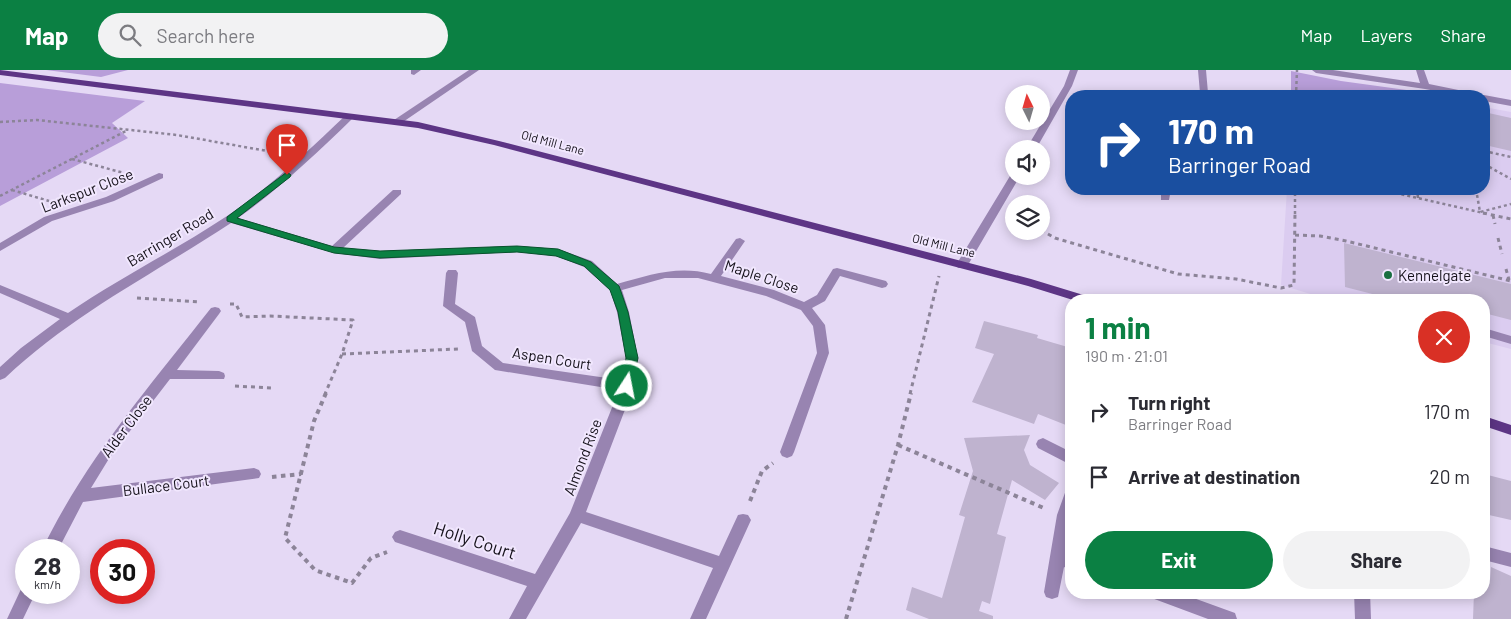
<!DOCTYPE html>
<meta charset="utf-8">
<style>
body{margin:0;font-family:Barlow,sans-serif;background:#f2f2f3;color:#2b2b33;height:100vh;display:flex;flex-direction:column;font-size:19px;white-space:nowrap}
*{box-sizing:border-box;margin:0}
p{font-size:16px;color:#7c7c81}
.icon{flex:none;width:28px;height:28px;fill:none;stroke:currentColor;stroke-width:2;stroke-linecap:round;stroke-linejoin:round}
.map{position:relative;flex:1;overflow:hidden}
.drawer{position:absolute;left:1065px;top:224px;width:425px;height:305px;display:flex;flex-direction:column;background:#fff;border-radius:20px;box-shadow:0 2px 12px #0003}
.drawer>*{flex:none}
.guide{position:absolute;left:1065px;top:20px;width:425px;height:105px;border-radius:20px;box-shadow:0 2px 12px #0003;background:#1a4fa0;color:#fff;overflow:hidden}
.needle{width:32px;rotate:355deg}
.buttons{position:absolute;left:1005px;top:15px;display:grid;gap:10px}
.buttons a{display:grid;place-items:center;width:45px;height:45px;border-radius:50%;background:#fff;box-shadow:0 2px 12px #0003;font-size:25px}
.speed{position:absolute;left:15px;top:469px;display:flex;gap:10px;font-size:25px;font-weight:700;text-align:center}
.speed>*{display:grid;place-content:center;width:65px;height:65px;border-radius:50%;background:#fff;box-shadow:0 2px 12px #0003;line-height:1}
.speed small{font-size:12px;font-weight:400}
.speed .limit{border:8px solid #d22;background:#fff;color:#111}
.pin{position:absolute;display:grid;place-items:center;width:42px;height:42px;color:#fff;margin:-51px -21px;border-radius:50% 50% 50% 0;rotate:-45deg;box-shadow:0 0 5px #0007}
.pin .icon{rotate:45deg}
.me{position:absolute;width:55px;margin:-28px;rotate:11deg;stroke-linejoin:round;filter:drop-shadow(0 0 4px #0008)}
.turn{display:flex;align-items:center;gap:18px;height:105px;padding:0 20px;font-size:22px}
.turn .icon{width:65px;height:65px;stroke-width:2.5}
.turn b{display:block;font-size:35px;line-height:42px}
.round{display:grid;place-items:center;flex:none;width:52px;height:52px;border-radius:26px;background:#f2f2f3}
.summary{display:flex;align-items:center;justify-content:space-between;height:85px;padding:0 20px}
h1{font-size:30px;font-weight:700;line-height:38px;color:#0b8043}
.action{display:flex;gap:10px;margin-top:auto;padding:10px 20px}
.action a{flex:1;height:58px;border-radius:30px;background:#0b8043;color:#fff;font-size:20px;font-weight:700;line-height:58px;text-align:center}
.action a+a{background:#f2f2f3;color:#2b2b33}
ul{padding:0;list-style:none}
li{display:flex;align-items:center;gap:15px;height:65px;padding:0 20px}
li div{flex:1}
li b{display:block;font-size:19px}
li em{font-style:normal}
header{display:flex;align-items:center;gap:30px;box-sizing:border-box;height:70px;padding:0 25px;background:#0b8043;color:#fff}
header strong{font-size:24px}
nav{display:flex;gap:28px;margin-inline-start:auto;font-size:18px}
.search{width:350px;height:45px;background:#f2f2f3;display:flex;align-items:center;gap:12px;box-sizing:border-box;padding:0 18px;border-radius:28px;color:#7c7c81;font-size:19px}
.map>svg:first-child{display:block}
.built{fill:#dbccf0}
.green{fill:#b89ed9}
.building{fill:#bfb3cf}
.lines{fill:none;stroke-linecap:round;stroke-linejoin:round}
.path-far2{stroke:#8c8498;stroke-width:2.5;stroke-dasharray:3 3;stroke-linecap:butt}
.path-far1{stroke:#8c8498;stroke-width:3;stroke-dasharray:4 4;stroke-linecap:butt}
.path{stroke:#8c8498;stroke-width:4;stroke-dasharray:4.5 4.5;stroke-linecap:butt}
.minor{fill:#9884b1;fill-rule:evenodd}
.major{fill:#5d3585;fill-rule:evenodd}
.route{fill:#0b8043;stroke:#07532c}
.poi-dot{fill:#1a6f41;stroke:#f1e7fe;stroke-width:2}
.labels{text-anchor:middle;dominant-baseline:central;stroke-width:4;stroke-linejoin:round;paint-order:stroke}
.far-street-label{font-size:12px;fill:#141019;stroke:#f1e7fe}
.street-label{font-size:15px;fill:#141019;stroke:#f1e7fe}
.poi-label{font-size:15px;fill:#141019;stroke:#f1e7fe;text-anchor:start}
.near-street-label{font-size:18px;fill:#141019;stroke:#f1e7fe}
</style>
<header>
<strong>Map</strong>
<div class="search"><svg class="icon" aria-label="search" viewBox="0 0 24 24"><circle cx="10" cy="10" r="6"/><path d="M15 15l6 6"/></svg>Search here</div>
<nav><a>Map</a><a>Layers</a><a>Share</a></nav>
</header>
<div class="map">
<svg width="1511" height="549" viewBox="0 0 1511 549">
<rect width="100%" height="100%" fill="#e5d9f5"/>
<!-- built -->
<path class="built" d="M1484,37L1511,42V279L1484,272V230H1330L1281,215L1287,119H1484Z"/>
<!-- green -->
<path class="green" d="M46,0H128L101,7Z
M1291,1L1341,11L1421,22L1422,26H1291Z
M0,13L145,31L112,53L128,68L0,136Z"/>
<!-- building -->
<path class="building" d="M1484,42L1511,48V81L1485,75Z
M1344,173L1511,214V250L1484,243V230H1396L1345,217Z
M984,251L1038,265L1037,268L1071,278V357L1038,344L1034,354L972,332L994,284L975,278Z
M1030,365L1024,380L1030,395L1059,413L1045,430L1012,410L997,464L1006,467L990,534L982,531L979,541L993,546V549H929L906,540L912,517L942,528L965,447L959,445L973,401L964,368Z
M1484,404L1511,411V450L1489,445L1484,427Z
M1491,497L1511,506V549H1473L1474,522H1484V507L1490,510Z"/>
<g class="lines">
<!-- path-far2 -->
<path class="path-far2" d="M1296,26L1297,0
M0,52L37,50L177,65L284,84
M1484,81L1511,87
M72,89L124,103
M1484,94L1511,109
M1378,119L1488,144
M1417,119L1418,128
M1476,119L1480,142L1511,134
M12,120L49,131
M0,126L126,61
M1295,144V119"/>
<!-- path-far1 -->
<path class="path-far1" d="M1483,143L1511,149
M1493,145L1495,154
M1041,160L1055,168L1178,204L1236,209L1281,218L1294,215L1295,143
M1295,165L1320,166L1346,171L1511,211
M1498,168L1502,184
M1506,199L1509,210
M137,228L199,232
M230,234H236L242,247L270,246L353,250L342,284L325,324
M342,284L458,279
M235,316L272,318
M910,324L939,206"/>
<!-- path -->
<path class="path" d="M326,323L314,351L285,468L315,500L352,513L371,488L387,482
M898,375L1046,439
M272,407L301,404
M750,431L762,401L773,393
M846,549L898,375L911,323"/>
<!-- minor -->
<path class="minor" d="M411,0H421L414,5L411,4Z
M469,0H479L400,54H394V50Z
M1070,0H1078L1072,16L1036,79H1026L1064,16Z
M1198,0H1206L1208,23L1206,26H1198L1200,23Z
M1312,0H1333L1420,13L1416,0H1424L1429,14L1473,23L1477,26H1462L1425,19L1316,3Z
M1484,25L1511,30V36L1484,31V26H1481Z
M349,44L352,45V49C316,84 279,119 238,148L332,176L393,120H401V124L343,178L380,181L517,176L558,179L592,191L617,214C649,205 678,195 711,204L736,169L740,168L745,171L721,206L774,220L804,232L817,225L833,199L837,198L886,211L888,214L886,217L882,218L840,206L825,231L812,238L825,255L829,283L794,382L792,386L787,388L782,386L780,382L817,283L813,256L801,240L766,226L698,208H665L622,220L629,242L638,288L634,316L586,442L719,486L738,445L743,444L748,445L751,450L706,549H690L713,498L581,453L526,549H509L527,516L395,472L392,467L395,462L400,460L535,504L570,443L619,320L495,300L472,281L465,252L443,236L446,203L448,200H456L458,203L455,234L475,247L482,276L503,293L621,310L626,288L617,242L610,220L584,197L556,186L517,182L380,189L334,183L231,153C152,205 74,243 5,308L0,310V297L21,278L60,249L0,223V215L68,243C119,208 176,180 227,146C270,117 308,81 346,45Z
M159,103L163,104V108L114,131L52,151L0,181V173L44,147L106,127Z
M1014,103V106H1020L968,195L966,198H958L956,195L1010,106Z
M1161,119H1171L1169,130H1161Z
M215,237L219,238L221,241L219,244L177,300L219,301L224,303L225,306L224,309H170L110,387L91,418L254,398L259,400L261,404L259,408L83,432L58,480H42C85,390 150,316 211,238Z
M1484,258L1511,266V274L1484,266Z
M1043,368L1071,382V395L1038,378L1036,374L1038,370Z
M1071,418V453L1066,484L1071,486V500L1064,497L1058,527L1052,529L1046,527L1044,522L1057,445L1066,420Z
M1484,476L1511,483V497L1484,490Z
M26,515V522H36L23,549H7L22,517Z
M1147,522H1177L1235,543L1237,549H1208L1149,527Z
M1354,522H1370L1371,549H1355Z"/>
<!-- major -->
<path class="major" d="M0,0L418,52L499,71L1031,209L1090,227L1092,230H1073L1028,216L494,75L418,58L0,5Z
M1484,346L1511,355V365L1484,356Z"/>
</g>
<!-- route -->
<path class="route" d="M287,102L291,105L290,107L237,148L334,177L380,181L517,176L558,179L591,192L619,216L628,242L638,288L631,319L627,320L621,316L626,288L618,242L610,220L584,196L556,186L517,182L380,188L334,183L227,151V147Z"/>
<!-- markers -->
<circle class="poi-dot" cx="1388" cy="205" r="5"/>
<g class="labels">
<!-- far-street labels -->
<g class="far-street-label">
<text transform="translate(553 72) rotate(15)">Old Mill Lane</text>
<text transform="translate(944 175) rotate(14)">Old Mill Lane</text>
</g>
<!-- street labels -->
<g class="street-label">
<text transform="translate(87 120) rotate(-21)">Larkspur Close</text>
<text transform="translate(170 167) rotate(-31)">Barringer Road</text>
<text transform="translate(762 206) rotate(18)">Maple Close</text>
<text transform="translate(552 288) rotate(9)">Aspen Court</text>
<text transform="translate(126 356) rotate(-53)">Alder Close</text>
<text transform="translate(582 387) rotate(-69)">Almond Rise</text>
<text transform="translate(166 415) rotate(-7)">Bullace Court</text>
</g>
<!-- poi labels -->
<g class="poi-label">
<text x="1398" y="205">Kennelgate</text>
</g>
<!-- near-street labels -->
<g class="near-street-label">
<text transform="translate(475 470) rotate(18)">Holly Court</text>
</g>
</g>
</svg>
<div class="buttons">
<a><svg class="needle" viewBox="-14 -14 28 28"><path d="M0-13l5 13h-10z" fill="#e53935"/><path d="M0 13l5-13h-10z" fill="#7c7c81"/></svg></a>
<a><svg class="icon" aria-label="sound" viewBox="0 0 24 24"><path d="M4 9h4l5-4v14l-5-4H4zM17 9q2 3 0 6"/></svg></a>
<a><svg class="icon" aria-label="layers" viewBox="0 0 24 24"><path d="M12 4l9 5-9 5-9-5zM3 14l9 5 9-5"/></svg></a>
</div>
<div class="speed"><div>28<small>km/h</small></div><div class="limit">30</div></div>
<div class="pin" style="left:287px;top:105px;background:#d93025"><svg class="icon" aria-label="arrive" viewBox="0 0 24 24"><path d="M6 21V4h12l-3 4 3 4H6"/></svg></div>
<svg class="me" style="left:627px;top:316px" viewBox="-20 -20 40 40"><circle r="17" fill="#0b8043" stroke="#fff" stroke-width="3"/><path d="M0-11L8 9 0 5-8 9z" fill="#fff"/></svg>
<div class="guide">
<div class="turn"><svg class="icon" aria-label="right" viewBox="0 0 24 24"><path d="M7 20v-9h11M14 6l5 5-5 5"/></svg><div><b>170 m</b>Barringer Road</div></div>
</div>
<section class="drawer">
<div class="summary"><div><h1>1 min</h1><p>190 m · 21:01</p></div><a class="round" style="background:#d93025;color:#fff"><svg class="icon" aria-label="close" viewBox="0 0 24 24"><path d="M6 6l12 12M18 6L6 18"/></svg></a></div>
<ul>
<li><svg class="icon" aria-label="right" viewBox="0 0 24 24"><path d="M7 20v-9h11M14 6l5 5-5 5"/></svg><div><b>Turn right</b><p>Barringer Road</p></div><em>170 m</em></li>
<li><svg class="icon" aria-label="arrive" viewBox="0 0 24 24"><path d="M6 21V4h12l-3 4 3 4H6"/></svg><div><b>Arrive at destination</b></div><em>20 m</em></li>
</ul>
<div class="action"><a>Exit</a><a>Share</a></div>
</section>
</div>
